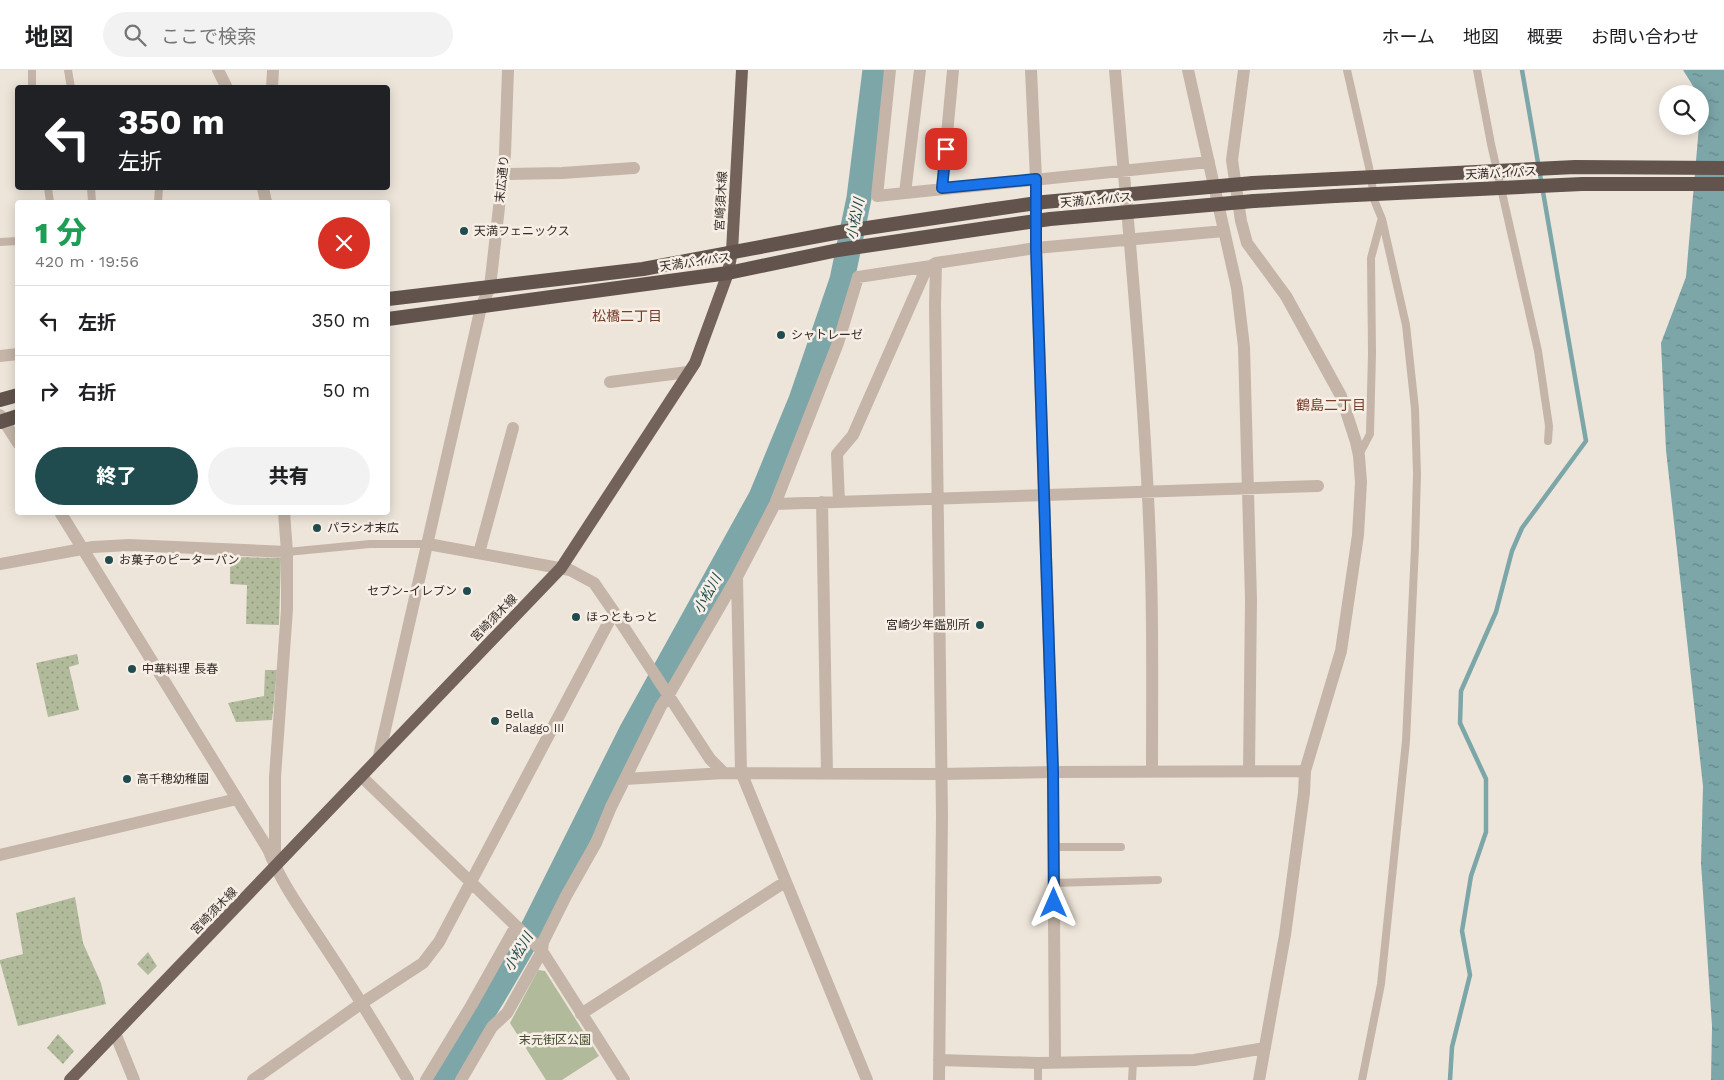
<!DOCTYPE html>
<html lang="ja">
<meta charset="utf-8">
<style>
body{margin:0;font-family:"Work Sans","Noto Sans JP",sans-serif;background:#f2f2f2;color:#202124;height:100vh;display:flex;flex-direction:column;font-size:19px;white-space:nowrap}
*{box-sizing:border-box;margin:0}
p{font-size:16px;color:#757577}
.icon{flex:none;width:28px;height:28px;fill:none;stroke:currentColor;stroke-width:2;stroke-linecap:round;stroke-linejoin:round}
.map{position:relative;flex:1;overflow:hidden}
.drawer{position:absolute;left:15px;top:130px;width:375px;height:315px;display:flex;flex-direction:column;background:#fff;border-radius:5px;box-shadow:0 2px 12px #0003}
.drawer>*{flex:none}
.top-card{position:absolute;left:15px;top:15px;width:375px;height:105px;border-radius:5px;box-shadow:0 2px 12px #0003;background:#202124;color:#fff;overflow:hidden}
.controls{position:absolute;left:1659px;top:15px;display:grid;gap:10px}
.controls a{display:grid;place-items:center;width:50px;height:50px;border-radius:50%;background:#fff;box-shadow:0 2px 12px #0003;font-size:25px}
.pin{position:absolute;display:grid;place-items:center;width:42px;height:42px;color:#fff;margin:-21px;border-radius:10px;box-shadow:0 2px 8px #0006}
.me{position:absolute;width:55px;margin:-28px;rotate:0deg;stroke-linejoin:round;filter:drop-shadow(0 0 4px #0008)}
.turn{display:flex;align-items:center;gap:18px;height:105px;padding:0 20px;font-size:22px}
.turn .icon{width:65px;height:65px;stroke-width:2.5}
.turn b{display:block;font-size:35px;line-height:42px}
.round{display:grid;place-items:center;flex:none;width:52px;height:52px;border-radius:26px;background:#f2f2f2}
.head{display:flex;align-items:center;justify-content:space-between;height:85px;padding:0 20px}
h1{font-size:30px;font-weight:800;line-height:38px;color:#1e9e55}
.button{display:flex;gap:10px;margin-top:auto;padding:10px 20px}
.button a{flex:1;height:58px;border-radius:30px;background:#214c4f;color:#fff;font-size:20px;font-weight:800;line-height:58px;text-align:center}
.button a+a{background:#f2f2f2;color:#202124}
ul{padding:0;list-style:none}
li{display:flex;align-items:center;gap:15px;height:70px;padding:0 20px;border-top:1px solid #e0e0e0}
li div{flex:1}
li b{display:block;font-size:19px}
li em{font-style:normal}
header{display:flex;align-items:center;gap:30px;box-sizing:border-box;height:70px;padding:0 25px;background:#fff;border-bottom:1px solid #e0e0e0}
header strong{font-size:24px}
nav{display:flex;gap:28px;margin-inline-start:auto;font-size:18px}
.search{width:350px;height:45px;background:#f2f2f2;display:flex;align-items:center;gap:12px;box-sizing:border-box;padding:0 18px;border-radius:28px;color:#757577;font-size:19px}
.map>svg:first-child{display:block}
.grass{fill:url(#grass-dots)}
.green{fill:#b1bb9c}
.water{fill:url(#water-ripples)}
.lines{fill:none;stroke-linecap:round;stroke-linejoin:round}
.stream{stroke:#7ca6a8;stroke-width:4.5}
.river{stroke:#7ca6a8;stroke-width:25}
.service{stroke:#c5b5a8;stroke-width:8}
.minor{stroke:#c5b5a8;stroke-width:12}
.tertiary{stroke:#c5b5a8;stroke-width:12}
.primary{stroke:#73625a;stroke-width:12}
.trunk{stroke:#62544c;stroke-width:14}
.trunk-bridge{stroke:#62544c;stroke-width:14}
.route-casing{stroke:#114b97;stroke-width:12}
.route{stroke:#1a73e8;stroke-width:9}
.poi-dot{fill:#214c4f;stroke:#f7efe6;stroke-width:2}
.labels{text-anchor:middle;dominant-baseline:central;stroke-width:5;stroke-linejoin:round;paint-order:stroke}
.street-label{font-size:12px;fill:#322b27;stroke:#f7efe6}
.poi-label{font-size:12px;fill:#322b27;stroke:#f7efe6;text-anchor:start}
.park-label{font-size:12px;fill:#424e2d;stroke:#f7efe6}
.water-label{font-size:14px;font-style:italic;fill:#214c4f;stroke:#f7efe6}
.neighbourhood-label{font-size:14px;fill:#783d29;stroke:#f7efe6}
</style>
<header>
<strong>地図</strong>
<div class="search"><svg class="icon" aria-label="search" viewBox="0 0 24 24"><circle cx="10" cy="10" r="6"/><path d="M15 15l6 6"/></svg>ここで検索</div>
<nav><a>ホーム</a><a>地図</a><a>概要</a><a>お問い合わせ</a></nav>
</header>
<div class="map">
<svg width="1724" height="1010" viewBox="0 0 1724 1010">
<defs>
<pattern id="grass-dots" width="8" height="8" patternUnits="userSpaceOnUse" patternTransform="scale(1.25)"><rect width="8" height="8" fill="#b1bb9c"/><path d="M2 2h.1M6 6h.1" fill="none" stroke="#91987f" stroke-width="1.8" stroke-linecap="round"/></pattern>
<pattern id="water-ripples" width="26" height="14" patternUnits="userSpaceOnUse" patternTransform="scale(1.25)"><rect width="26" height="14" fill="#7ca6a8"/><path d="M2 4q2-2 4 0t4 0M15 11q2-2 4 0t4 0" fill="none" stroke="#668789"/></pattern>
</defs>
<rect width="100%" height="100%" fill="#eee5da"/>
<!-- grass -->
<path class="grass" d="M230,487L281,488L279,555L246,554L247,515L230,514Z
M77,584L79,594L69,597L79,640L48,647L36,593Z
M265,600H277L272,650L236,652L228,633L264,626Z
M75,827L83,873L101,913L106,934L18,956L0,892V890L23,884L16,843Z
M148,882L157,896L148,905L137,894Z
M58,964L74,981L63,994L47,978Z"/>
<!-- green -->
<path class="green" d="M538,900L545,901L599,986L562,1010H546L510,953Z"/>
<!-- water -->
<path class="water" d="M1683,0H1724V1010H1711L1712,956L1701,793L1703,716L1666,380L1661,273L1686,207L1699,56H1700V24H1698Z"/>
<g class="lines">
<!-- stream -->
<path class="stream" d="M1450,1010L1452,977L1470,905L1462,861L1471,806L1486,762V709L1460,653L1461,621L1496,542L1512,481L1522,458L1586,371L1522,0"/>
<!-- river -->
<path class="river" d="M441,1010L492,928L534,856L631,662L761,427L801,330L842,210L859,128L875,0"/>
<!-- service -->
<path class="service" d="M32,0V18
M68,0L71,18
M1347,0L1369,97L1375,132L1382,149L1406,255L1415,339L1417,404L1415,477L1406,671L1381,914L1362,1010
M1477,0L1491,74L1538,281L1549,356L1548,371
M48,118L50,132
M91,118L92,132
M158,132L159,118
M0,172L18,171
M1359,385L1370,364L1372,283L1371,188L1381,151
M287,482L370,474H428
M1054,777H1121
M1054,813L1158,810
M1038,1010V993
M1132,1010L1133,992"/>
<!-- minor -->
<path class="minor" d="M890,0L877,126L905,123
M920,0L905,123L1209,92
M1115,0C1129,167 1146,334 1151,501C1153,568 1152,635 1152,701
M1188,0L1237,218L1244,277L1251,530L1249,701
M1244,0L1232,90L1241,151L1247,173L1286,226L1341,326L1356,372L1359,386L1361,412L1358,465L1341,581L1305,701L1304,723L1285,865L1259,1010
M272,18L273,0
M503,104L562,103L634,98
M942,118L953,0
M936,193L935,234L942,746L939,1010
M0,286L18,284
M610,312L688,302
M822,432L827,704
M839,432L837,384L853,365L924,204L931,196L936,193L1036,178L1224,161
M775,434L1318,416
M428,474L570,500L594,513L614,542L710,689L724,703
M479,483L513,358
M0,494L93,477L129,475L287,482
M737,507L741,702L867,1010
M379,686L481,237L490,217L505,84L508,0
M362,707L542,881L624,1010
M625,709L724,703L941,704L1053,702L1305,701
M0,785L237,729
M275,795V707L287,539V482L284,442
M581,944L785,812
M115,963L134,1010
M939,990L1038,993L1194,990L1265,978
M253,1010L362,933L423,893L439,872L614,542
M426,1010L471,936L516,856
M461,1010L492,957L507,943L542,881L543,872L566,826L596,773L611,737L661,636L668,626L737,507L775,434L838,273L858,207L931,196"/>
<!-- tertiary -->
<path class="tertiary" d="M218,0L227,18
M1031,0L1036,109V178L1053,702L1055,991
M263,118L266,132
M0,345L18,373
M60,442L268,779C282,816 307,848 328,881C356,923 382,966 408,1010"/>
<!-- primary -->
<path class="primary" d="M70,1010L561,498L695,293L728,203L732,181L742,0"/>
<!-- trunk -->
<path class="trunk" d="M1253,113L1334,109
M1254,131L1335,126
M388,229L643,199L840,162L988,140
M388,249L728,203L838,180L987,158
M0,330L18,325
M0,352L18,346"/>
<!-- trunk-bridge -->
<path class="trunk-bridge" d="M1334,109L1575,97L1724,98
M1335,126L1582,114H1724
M988,140L1044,132L1253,113
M987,158L1050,149L1254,131"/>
</g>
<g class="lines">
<defs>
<path id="route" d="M946,79L942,118L1036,109V178L1053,702L1054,833"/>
</defs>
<!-- route casing -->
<use href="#route" class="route-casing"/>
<!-- route -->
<use href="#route" class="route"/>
</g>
<!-- markers -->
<g class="poi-dot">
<circle cx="464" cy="161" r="5"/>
<circle cx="781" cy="265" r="5"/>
<circle cx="317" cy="458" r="5"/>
<circle cx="109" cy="490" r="5"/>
<circle cx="467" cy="521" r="5"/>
<circle cx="576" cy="547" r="5"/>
<circle cx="980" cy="555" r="5"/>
<circle cx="132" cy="599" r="5"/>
<circle cx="495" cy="651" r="5"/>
<circle cx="127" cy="709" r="5"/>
</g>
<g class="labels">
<!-- street labels -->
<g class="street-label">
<text transform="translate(1501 103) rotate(-3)">天満バイパス</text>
<text transform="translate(502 109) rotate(-84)">末広通り</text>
<text transform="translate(1096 130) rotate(-5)">天満バイパス</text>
<text transform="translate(721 131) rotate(-87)">宮崎須木線</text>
<text transform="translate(695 192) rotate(-8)">天満バイパス</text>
<text transform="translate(494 548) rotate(-46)">宮崎須木線</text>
<text transform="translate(214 841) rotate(-46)">宮崎須木線</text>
</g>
<!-- poi labels -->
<g class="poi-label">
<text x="474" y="161">天満フェニックス</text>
<text x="791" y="265">シャトレーゼ</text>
<text x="327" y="458">パラシオ末広</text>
<text x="119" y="490">お菓子のピーターパン</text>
<text x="457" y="521" text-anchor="end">セブン-イレブン</text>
<text x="586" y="547">ほっともっと</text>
<text x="970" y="555" text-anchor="end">宮崎少年鑑別所</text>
<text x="142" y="599">中華料理 長春</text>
<text x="505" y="644">Bella<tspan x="505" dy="14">Palaggo III</tspan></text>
<text x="137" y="709">高千穂幼稚園</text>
</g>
<!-- park labels -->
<g class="park-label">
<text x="555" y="970">末元街区公園</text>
</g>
<!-- water labels -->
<g class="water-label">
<text transform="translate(855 149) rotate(-79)">小松川</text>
<text transform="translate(707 524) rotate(-61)">小松川</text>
<text transform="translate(518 882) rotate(-59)">小松川</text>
</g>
<!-- neighbourhood labels -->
<g class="neighbourhood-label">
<text x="627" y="246">松橋二丁目</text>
<text x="1331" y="335">鶴島二丁目</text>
</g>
</g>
</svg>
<div class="controls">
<a><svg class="icon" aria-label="search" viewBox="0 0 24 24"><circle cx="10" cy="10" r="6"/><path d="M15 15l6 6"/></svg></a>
</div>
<div class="pin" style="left:946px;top:79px;background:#d93025"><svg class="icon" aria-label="arrive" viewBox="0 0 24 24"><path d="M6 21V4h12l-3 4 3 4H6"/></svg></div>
<svg class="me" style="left:1054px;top:833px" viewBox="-20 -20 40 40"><path d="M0-17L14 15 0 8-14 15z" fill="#1a73e8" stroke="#fff" stroke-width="4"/></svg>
<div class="top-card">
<div class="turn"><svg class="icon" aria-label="left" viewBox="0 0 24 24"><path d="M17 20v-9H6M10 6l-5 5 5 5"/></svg><div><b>350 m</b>左折</div></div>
</div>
<section class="drawer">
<div class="head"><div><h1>1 分</h1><p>420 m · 19:56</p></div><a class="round" style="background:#d93025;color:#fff"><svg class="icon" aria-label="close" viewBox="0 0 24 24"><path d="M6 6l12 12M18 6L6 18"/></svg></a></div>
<ul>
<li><svg class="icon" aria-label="left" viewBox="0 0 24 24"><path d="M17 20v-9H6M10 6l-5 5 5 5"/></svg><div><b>左折</b></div><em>350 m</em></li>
<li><svg class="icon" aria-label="right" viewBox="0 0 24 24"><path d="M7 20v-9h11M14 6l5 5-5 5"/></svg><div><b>右折</b></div><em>50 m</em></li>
</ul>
<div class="button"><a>終了</a><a>共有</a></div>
</section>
</div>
